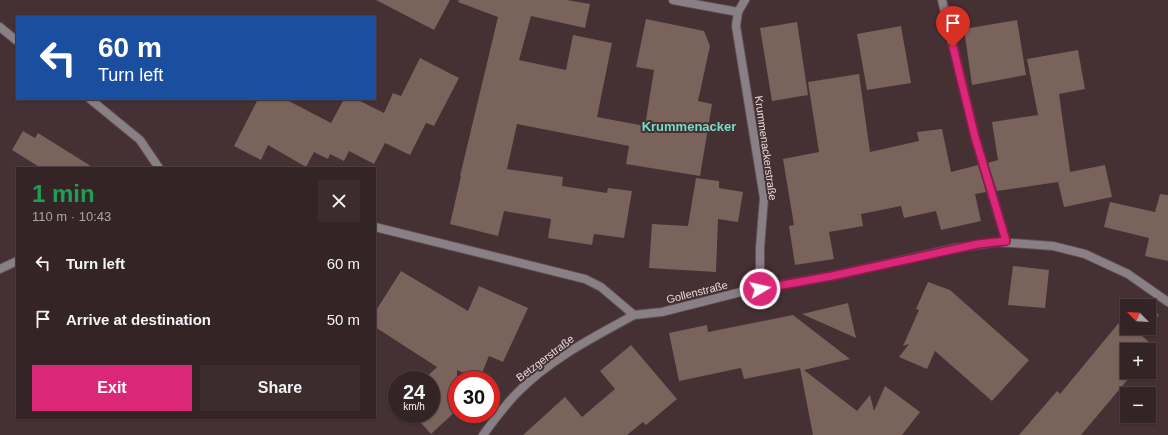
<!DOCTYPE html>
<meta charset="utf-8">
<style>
body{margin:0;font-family:Helvetica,sans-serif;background:#3c2c2e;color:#f1f3f6;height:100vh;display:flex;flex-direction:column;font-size:15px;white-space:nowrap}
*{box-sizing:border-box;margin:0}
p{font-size:13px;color:#a9a4a7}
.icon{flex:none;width:22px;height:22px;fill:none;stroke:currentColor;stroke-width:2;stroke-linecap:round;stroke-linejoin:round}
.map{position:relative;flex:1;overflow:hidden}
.sheet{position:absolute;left:16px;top:167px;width:360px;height:252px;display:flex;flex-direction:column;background:#342426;border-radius:0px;box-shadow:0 1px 3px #0004,0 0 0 1px #4e4143}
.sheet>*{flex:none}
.hud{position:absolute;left:16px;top:16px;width:360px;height:84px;border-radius:0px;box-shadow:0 1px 3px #0004,0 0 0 1px #4e4143;background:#1a4fa0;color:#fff;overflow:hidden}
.needle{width:26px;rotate:294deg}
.tools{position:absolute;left:1120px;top:299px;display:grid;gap:8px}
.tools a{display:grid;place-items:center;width:36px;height:36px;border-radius:0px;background:#342426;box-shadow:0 1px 3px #0004,0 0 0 1px #4e4143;font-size:20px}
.speed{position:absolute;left:388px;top:371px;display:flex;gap:8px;font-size:20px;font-weight:700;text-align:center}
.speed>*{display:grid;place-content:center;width:52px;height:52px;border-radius:50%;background:#342426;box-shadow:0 1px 3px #0004,0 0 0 1px #4e4143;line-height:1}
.speed small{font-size:10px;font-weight:400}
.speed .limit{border:6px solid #d22;background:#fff;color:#111}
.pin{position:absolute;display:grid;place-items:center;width:34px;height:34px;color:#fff;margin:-41px -17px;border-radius:50% 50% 50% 0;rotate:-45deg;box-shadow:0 0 4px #0007}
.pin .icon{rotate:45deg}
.me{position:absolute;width:44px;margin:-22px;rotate:81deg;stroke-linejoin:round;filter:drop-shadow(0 0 3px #0008)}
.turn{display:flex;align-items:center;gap:14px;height:84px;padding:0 16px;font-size:18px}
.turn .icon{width:52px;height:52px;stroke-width:2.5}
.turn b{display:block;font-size:28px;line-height:34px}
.round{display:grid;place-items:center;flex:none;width:42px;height:42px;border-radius:0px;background:#3c2c2e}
.overview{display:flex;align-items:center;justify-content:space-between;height:68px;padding:0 16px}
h1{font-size:24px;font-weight:700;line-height:30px;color:#1e9e55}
.primary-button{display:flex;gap:8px;margin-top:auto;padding:8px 16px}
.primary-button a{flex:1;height:46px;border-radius:0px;background:#db2777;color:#fff;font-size:16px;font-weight:700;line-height:46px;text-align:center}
.primary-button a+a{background:#3c2c2e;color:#f1f3f6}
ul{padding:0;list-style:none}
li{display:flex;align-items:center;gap:12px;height:56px;padding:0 16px}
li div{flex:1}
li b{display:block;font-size:15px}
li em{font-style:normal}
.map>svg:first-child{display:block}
.building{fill:#79635a}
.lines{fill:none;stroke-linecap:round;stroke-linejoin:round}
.lane-casing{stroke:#624f51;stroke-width:10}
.street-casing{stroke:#624f51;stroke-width:10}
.lane{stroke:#898086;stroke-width:8}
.street{stroke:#898086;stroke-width:8}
.route-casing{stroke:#8e194d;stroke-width:10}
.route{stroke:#db2777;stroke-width:7}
.labels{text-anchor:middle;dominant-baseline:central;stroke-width:4;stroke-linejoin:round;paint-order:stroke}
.street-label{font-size:11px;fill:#e8dadb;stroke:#453033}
.quarter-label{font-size:13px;font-weight:bold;fill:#77dcc8;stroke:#453033}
</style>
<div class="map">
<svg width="1168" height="435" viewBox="0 0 1168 435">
<rect width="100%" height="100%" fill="#453033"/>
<!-- building -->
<path class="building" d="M376,0H450L434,30Z
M459,0H567L590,4L585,28L531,16L519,60L566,70L573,35L612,43L597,117L645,126L654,70L636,67L646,19L704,31L710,46L698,101L712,104L700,176L626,164L629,146L517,124L507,169L563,177L562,186L607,193L608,188L632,191L624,238L594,234L592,245L548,238L551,219L504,211L498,236L450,224L461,176H460L498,17L458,2Z
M1017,20L1026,75L972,85L964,29Z
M797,22L808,95L772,101L760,28Z
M901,26L911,83L867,90L857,34Z
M1078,50L1085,89L1059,94L1070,172L1105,165L1112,197L1064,207L1058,182L997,191L988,163L998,160L992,122L1038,115L1027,59Z
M420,58L459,78L434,126L426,123L410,155L385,143L374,164L349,151L344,161L330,154L328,159L314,152L306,167L268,145L261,160L234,146L258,99H285L331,123L344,99H356L384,113L393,93L401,96Z
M859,74L870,152L919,141L917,132L942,129L951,172L978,165L986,192L975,194L981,221L941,230L936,211L904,218L901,206L861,214L863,226L829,232L834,259L795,265L789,226L794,225L783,159L819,152L808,82Z
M23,131L35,138L38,133L94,168H41L12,150Z
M696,178L719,181V188L743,192L738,222L718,219L716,272L649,268L652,224L688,226Z
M1160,194L1168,195V261L1145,256L1149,238L1104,227L1110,202L1155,212Z
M1013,266L1049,270L1045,308L1008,305Z
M401,271L468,311L479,286L528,308L503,362L489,356L479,380L457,370V410L431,434L413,414H431V380H423L437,367L375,327V312Z
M928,282L950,290L1029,360L992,401L935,351L927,369L899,357L909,344L903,346L919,310L916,309Z
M1139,300L1147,306H1133Z
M848,303L856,338L802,314Z
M1149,308L1159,315L1149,326Z
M1127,313V328H1148L1141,335L1153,346L1149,351L1127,350V372H1132L1128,377L1129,378L1081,435H1019L1057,391L1060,394Z
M793,315L850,359L804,370L857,411L870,395L874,411L885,386L920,412L902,435H813L800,368L744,379L741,368L679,381L669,333L707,325L708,332Z
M631,345L677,399L646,425L643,422L627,435H523L565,397L582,417L615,389L600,371Z"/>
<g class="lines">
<defs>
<path id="lane" d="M673,0L738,12
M942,0L975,137L1006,241"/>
<path id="street" d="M745,0L738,12L736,26L764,198L760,248V289
M0,27L17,41
M90,99L140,140L159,168
M375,227L585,279L601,287L634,315L662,312L745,291L832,276L956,248L997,242L1053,246L1085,254L1128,274L1168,302
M0,269L17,261
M483,435C494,420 505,405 518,392C550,359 594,337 634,315"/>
</defs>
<!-- lane casing -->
<use href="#lane" class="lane-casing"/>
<!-- street casing -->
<use href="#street" class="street-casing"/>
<!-- lane -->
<use href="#lane" class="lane"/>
<!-- street -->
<use href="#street" class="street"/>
</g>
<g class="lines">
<defs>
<path id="route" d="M760,289L832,276L978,244L1006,241L975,137L953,47"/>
</defs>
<!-- route casing -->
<use href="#route" class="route-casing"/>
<!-- route -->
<use href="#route" class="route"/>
</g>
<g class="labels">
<!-- street labels -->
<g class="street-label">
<text transform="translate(766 148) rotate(82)">Krummenackerstraße</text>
<text transform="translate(697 292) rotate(-14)">Gollenstraße</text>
<text transform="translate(545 358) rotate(-37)">Betzgerstraße</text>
</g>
<!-- quarter labels -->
<g class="quarter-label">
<text x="689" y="126">Krummenacker</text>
</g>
</g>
</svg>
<div class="tools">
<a><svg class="needle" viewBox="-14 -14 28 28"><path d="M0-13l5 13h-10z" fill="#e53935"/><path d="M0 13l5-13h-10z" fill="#a9a4a7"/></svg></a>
<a>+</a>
<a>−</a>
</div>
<div class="speed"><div>24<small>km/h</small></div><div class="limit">30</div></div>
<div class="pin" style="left:953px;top:47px;background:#d93025"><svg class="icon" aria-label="arrive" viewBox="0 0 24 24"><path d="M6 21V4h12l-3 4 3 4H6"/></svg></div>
<svg class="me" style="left:760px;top:289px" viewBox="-20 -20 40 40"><circle r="17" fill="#db2777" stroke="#fff" stroke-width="3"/><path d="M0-11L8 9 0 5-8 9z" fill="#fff"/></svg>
<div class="hud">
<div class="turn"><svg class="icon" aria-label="left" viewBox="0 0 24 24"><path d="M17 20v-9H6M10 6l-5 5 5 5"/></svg><div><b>60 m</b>Turn left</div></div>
</div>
<section class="sheet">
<div class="overview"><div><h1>1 min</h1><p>110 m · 10:43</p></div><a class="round"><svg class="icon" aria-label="close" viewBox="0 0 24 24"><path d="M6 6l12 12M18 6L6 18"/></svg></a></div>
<ul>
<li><svg class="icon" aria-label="left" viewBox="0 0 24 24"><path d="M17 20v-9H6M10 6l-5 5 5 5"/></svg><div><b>Turn left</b></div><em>60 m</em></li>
<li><svg class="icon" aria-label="arrive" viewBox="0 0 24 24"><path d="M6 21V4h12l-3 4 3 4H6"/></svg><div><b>Arrive at destination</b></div><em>50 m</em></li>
</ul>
<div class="primary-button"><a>Exit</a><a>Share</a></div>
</section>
</div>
